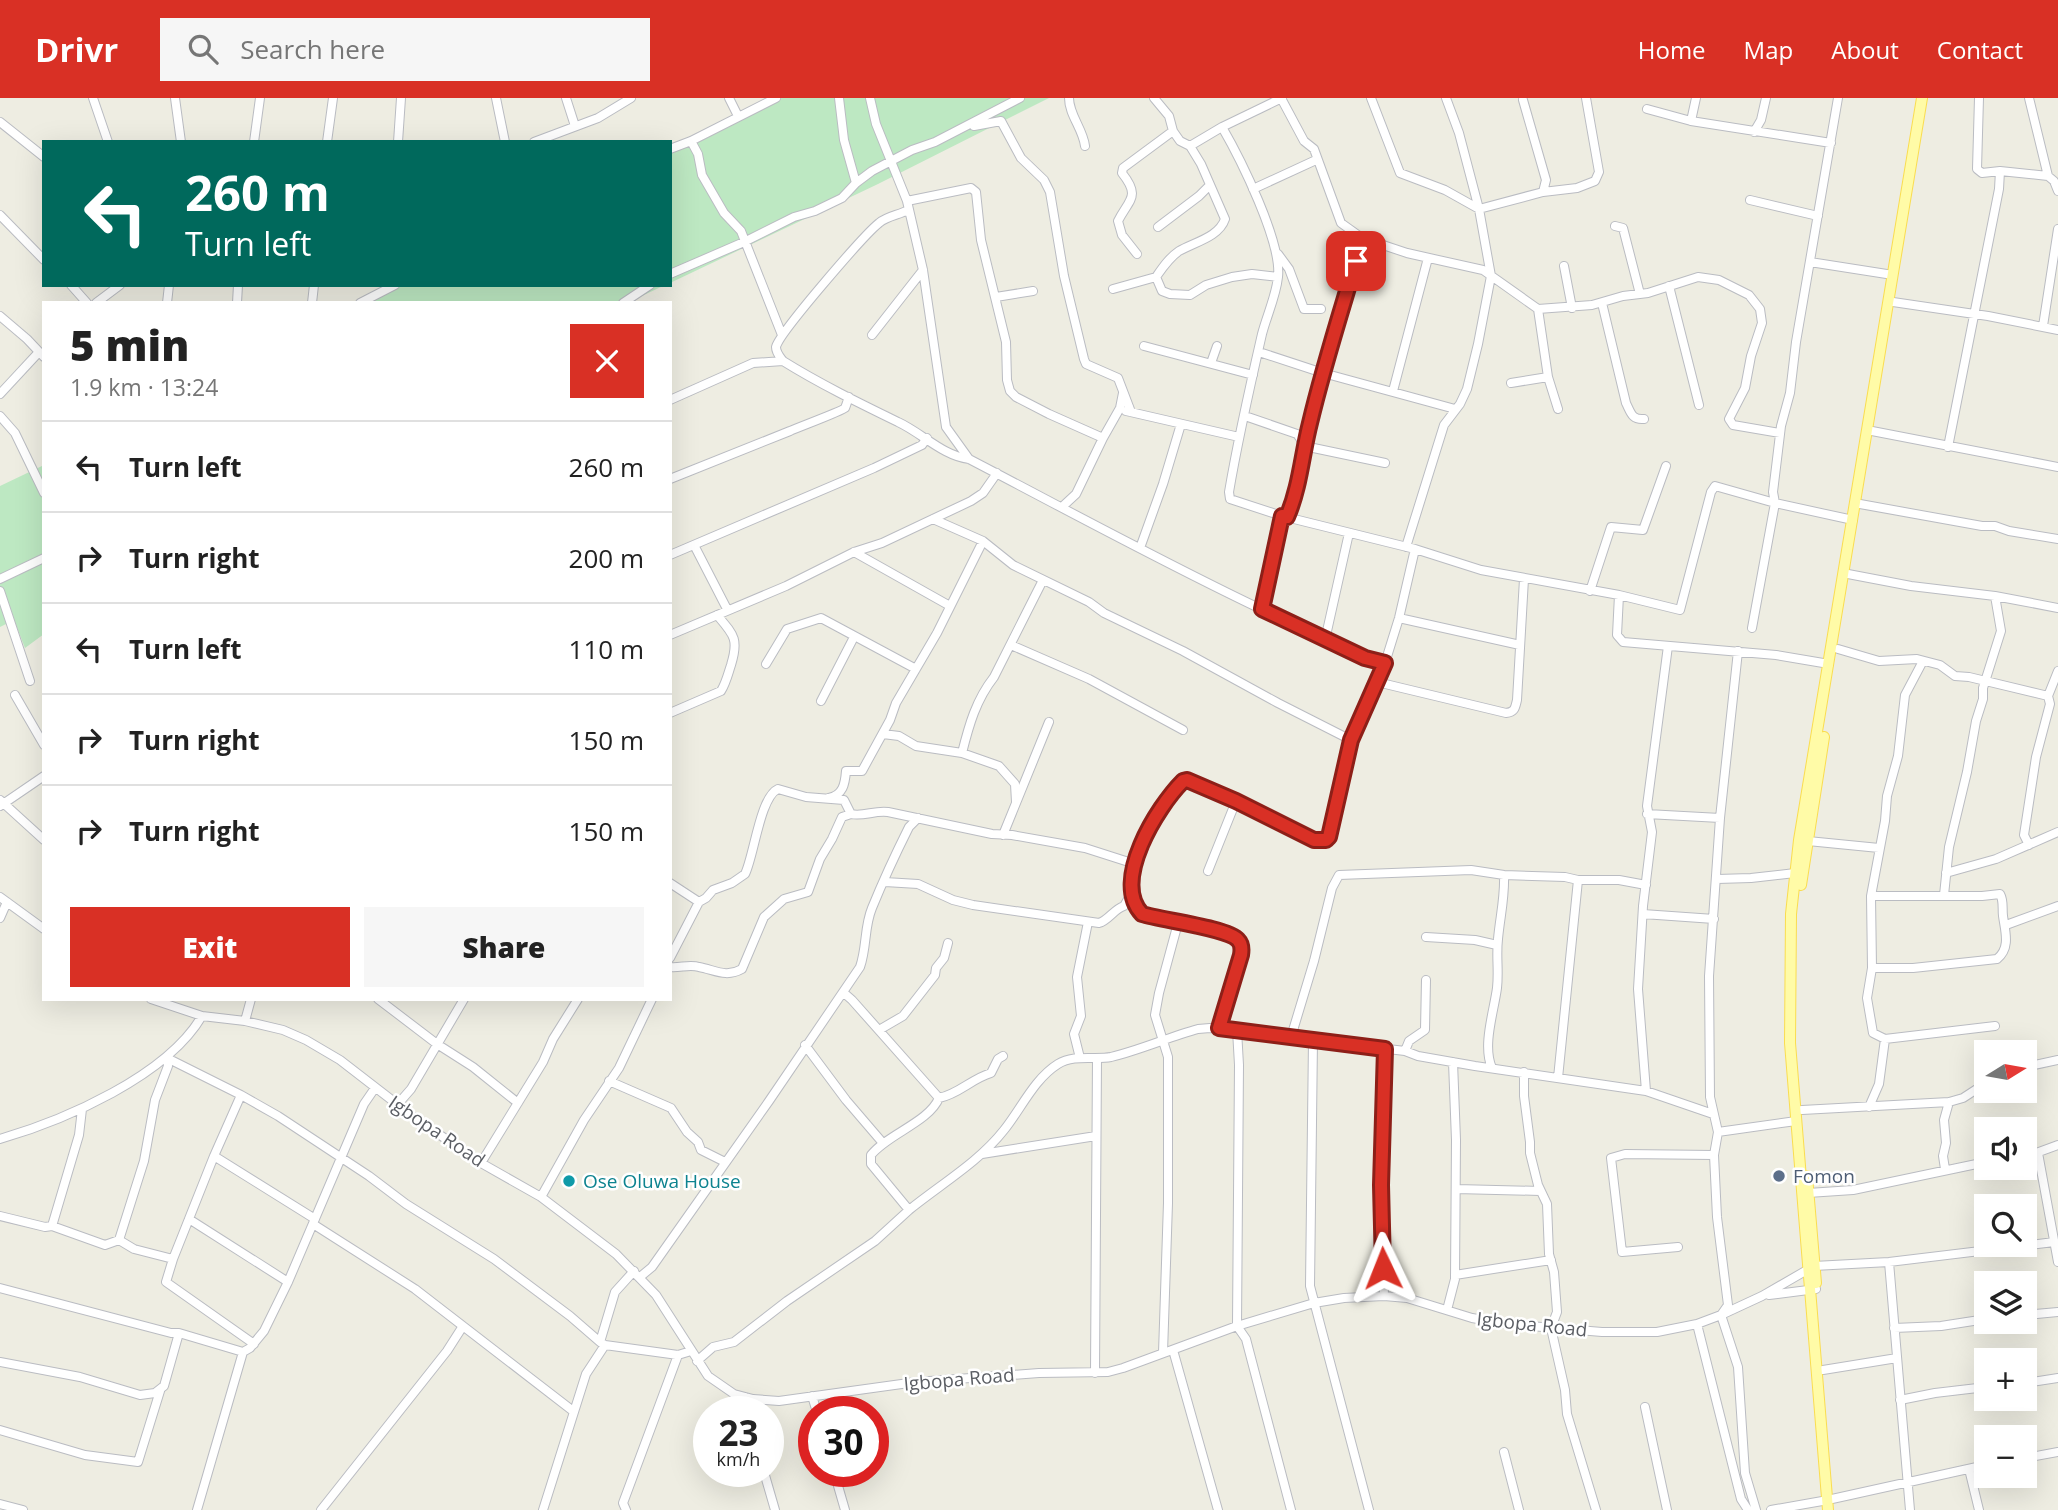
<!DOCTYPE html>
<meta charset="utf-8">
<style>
body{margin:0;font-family:"Open Sans",sans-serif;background:#f6f6f6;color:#222;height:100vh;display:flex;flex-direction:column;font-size:26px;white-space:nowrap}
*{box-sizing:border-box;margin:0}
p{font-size:23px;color:#767676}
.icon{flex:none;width:38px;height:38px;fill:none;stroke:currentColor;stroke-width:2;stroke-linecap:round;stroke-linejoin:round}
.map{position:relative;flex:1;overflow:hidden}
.drawer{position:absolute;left:42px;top:203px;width:630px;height:700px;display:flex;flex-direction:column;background:#fff;border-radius:0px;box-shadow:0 7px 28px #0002}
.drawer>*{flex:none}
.hud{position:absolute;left:42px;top:42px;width:630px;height:147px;border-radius:0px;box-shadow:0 7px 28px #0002;background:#00695c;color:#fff;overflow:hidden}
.needle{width:46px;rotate:79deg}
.tools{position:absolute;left:1974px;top:942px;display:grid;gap:14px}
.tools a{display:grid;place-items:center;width:63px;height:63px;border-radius:0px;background:#fff;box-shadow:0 7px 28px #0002;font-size:35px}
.speed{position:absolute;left:693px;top:1298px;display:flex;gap:14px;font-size:35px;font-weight:700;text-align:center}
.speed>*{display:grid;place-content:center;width:91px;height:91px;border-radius:50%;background:#fff;box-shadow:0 7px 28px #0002;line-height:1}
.speed small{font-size:18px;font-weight:400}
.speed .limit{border:10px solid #d22;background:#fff;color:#111}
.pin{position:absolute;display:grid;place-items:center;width:60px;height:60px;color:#fff;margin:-30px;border-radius:14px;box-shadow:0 4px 10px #0006}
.me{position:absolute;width:77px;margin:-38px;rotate:358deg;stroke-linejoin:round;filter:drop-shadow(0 0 5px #0008)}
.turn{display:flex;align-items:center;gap:24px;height:147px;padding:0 28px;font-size:32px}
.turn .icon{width:91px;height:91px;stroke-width:2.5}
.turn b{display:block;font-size:49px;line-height:60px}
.round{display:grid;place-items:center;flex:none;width:74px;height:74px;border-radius:0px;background:#f6f6f6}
.summary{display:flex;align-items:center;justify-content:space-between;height:119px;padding:0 28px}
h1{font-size:42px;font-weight:800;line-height:52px}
.action{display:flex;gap:14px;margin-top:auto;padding:14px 28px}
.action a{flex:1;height:80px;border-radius:0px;background:#d93025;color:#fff;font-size:28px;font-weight:800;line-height:80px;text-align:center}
.action a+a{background:#f6f6f6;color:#222}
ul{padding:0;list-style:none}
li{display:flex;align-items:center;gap:21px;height:91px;padding:0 28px;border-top:2px solid #e0e0e0}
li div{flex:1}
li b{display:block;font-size:26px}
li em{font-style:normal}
header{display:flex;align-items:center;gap:42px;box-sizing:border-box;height:98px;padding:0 35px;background:#d93025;color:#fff}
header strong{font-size:33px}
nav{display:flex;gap:38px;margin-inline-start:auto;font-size:24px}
.search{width:490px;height:63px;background:#f6f6f6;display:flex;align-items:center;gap:18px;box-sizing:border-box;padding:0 24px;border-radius:0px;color:#767676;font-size:26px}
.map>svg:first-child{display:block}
.green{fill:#bde8c2}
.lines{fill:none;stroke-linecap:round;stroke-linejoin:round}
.minor-casing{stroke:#babcc2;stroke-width:10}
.major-casing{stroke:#fadd50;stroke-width:12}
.minor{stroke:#fff;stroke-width:8}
.major{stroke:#fffba7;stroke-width:10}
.route-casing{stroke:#8d1f18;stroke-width:18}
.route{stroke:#d93025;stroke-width:12}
.service-dot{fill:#5c6f8a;stroke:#fff;stroke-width:2.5}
.culture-dot{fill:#0f9aa8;stroke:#fff;stroke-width:2.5}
.labels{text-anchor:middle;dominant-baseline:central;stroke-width:5;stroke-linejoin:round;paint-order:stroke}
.street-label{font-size:19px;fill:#5b5e64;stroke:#fff}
.service-label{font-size:19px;fill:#4e5e75;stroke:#fff;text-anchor:start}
.culture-label{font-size:19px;fill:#0d838f;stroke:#fff;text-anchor:start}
</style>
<header>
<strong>Drivr</strong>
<div class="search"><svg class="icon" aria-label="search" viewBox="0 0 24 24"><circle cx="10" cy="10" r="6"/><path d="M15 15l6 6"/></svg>Search here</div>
<nav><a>Home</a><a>Map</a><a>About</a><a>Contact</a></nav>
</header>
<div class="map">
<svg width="2058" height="1412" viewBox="0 0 2058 1412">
<rect width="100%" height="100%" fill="#eeede2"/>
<!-- green -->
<path class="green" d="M773,0H1049L878,86L670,185V51Z
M401,187H665L627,205H366Z
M44,367V536L25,550L14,522L0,529V388Z"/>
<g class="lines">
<defs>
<path id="minor" d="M93,0L108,44
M175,0L181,44
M496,0L505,44
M566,0L575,28
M729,0L738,18
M839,0L844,42L856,85
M870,0L876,26L907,103L923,172L946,329L969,361
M1069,0C1069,17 1083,31 1085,48
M1281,0L1304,43L1314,51L1341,125L1362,140L1407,155L1483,172L1538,211L1592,207L1623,198L1648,195L1698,179L1719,182L1749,197L1760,211L1762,225L1751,258L1745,290L1729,321L1733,327L1780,335
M1371,0L1400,75L1445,92L1479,111L1543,94L1577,90L1595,83L1599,74L1586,0
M1696,0L1691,23L1831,45
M2029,0L2048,78
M1523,2L1546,82L1543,94
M1647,11L1691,23
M0,24L44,59
M974,28L1001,23L1021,60L1044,82L1050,94L1064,178L1084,261L1086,266L1118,280L1131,314
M1222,29C1240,60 1282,144 1278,179C1276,198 1267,217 1262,236C1250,288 1238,341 1229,394L1230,401L1282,418L1415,451L1481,472L1619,497L1680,512L1711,394L1715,388L1775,405L1853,422
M1754,34L1761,22L1766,0
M691,43L698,56L702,77L724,115L741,133L782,237
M254,44L260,0
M327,44L333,0
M398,44L401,0
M534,44L598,20L631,0
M1190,48L1222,29L1282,0
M670,51L691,43L776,0
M2000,73L2048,78L2054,83L2058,93
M1253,91L1316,62
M1750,102L1818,118
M907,103L971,90L976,94L981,142L1006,244L1007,282L1010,293L1016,299L1049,316L1103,340
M908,112C899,117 887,118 879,125C864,137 779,235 776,249C776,255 780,259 783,263C820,286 859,305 898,324C922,335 943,358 969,361C1067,412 1164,465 1263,512C1304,531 1343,553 1385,565
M0,117L44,162
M1615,128L1623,130L1640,196
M1158,129L1199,98L1209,88
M1362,140L1323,275L1304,348L1385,365
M1137,156L1122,137L1118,123C1129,101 1141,99 1122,75L1123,70L1173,33
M1278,156L1289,171L1304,211H1321
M1810,164L1893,177
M1564,168L1572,210
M670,176L744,144L794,119L815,113L842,100L856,85L872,73L912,52L935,44L1020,0
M1156,179L1162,193L1170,196L1190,197L1206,187L1232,179L1252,176L1278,179
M71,187L87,205
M1669,188L1699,307
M1113,191L1156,179C1163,169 1169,160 1179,153C1195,144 1219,139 1225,121L1201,66L1190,48L1180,43L1173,33L1169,18L1154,0
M996,199L1033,193
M1893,204L1988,218L2058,232
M96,205L120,187
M167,205L169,187
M237,205L238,187
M312,205L314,187
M360,205L395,187
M623,205L650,187
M1602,205L1626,305C1631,315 1632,322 1644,321
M0,218L27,241L44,259
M2043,228L2058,131
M872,237L923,172
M1144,248L1253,277
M1259,254L1323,275L1455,311
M1211,265L1217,248
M1548,279L1558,311
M1511,285L1548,279L1538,211
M1393,293L1428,160
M0,296L39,254
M670,302L753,265L783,263
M1126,313L1239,339
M0,318L15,335L44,395
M1245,318L1297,336C1313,353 1296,399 1288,419
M1872,333L2058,369
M1948,349L1999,91L2000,73L1982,75L1977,71L1979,0
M670,381L790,333C799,329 842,313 845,310C846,308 848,301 849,299
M1860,406L1982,428H1995L2009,433L2058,441
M1062,409L1076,396L1103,340L1120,310L1123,295
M933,421L983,443L1013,467L1089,504L1104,515L1183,553L1278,605L1351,642
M694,447L727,511
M1406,449L1444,327L1460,306L1467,291L1478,246L1491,178L1479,111L1459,35L1446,0
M1140,450L1163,386L1181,326
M854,454L950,508
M670,457L874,370L922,347L927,340
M1848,476L1911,488L1995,498L2058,510
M0,481L44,460
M0,493L30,583
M1590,493L1611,429L1643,432L1666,368
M1619,497L1617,537L1623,544L1776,557L1829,566
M1262,511L1282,418
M1399,520L1520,547
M1752,530L1775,405L1773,394L1781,328L1790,295L1796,244L1838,0
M670,537L786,488L854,454L882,445L971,403L983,395L997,375
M1325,542L1349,435
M1011,547L1089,581L1183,632
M1838,551L1879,563L1917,561L1940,567L1955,578L1969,579L2048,598
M1738,553L1720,720L1709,878L1710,999L1718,1034L1714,1057L1717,1119L1728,1207L1721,1217L1738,1269L1745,1375L1756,1412
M766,566L787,531L821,520L916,571
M1377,584L1506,615C1515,614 1515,610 1517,602L1524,481
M15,597L44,647
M821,603L854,539
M670,615L721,593C726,585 728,576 731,567C739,541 734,537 717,517
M883,636L899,638L916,648L962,655L999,668L1015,686L1016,704
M962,655C969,627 976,602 994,579L1043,482
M829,700C843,697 845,686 846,673H862L890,622L896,605L937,535L983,443
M0,702L44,742
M0,708L44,678
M1647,716L1720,720
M1003,737L1049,624
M1808,743L1879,750
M2029,747L2024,737L2036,659L2050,606L2048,598L2058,573
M1208,773L1236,703
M1946,775L1996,761L2058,734
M1717,781L1751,780L1795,775
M885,784L918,786L953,802L973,807L1099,825C1109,822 1114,811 1124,808L1131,796
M670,785L699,804
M1944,797L1949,749L1967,674L1976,623L1983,601V590L2001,533L1995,498
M1871,798H1982L2000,796C2004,803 2002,810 2003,818C2005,833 2011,850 1997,861L1913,870H1872
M0,799L44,831
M1643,816L1714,821
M0,820L7,804
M2006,827L2058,808
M1426,839L1475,842L1497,847
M670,860L699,804L706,800L713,792L732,785L745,776C754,758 760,699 778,691L806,699L844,702L851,716C863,719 875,712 888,714L992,736L1012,737L1085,750L1135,766
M670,869C680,870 690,866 699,869C715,872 726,880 742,871L764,819L784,801L808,794L820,761L832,741L842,719L851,716
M844,895L852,902L939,1000
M151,901L202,918L245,923L283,932L306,942L340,962L415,1020L481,1065L541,1099L616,1156L656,1197L708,1278L734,1296L753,1301L779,1303L916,1284L1039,1275L1108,1274L1123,1270L1237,1228L1314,1205L1344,1200L1384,1198L1407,1200L1472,1220L1507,1226L1602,1234H1657L1697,1226L1721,1217L1762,1198L1814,1168L1889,1164L2054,1144
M378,901L437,946L473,969L518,1005
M245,923L251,901
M1219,930L1241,857C1242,851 1242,846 1238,841C1227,830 1161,822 1142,816C1137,811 1132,804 1131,797C1127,771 1163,691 1187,683L1236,703L1314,742H1326L1329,739L1351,642L1385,565L1399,520L1415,451
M879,932L903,918L935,877L936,870L944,860L948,845
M1237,932L1239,967L1237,1228L1246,1241L1291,1412
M1291,939L1314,863L1332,790L1339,777L1471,772L1504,777L1565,779L1578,782H1619L1646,787
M1885,941L1873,935L1867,900L1872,870L1871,798L1885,723L1887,698L1898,658L1905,597L1923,563
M1313,942L1310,1188L1369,1412
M805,947L846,1002L882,1044
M1405,953L1409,943L1425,932L1426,882
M1080,960L1074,936L1081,918L1077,879L1088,824
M2025,969L2058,962
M1492,970C1482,948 1494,913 1497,890C1499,873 1496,858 1498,841C1500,819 1505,799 1504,777
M1524,974V998L1530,1044V1055L1538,1087L1547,1106L1549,1156L1554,1174L1557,1214L1551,1230L1565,1292L1567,1316L1596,1412
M1558,980L1578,782
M609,983L671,1010L687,1034L698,1044L701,1052L725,1064
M1646,993L1638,891L1643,808L1652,734L1647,708L1668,548
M241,997L278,1018L369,1078L406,1106L494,1161L570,1218L600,1244
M397,1007L411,991L464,901
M1869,1009L1879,986L1885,941L1995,928
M1802,1012L1949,1004L1963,1000L1986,985
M1718,1034L1796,1023
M0,1041C65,1022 167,978 202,918
M2038,1055L2058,1164
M982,1056L1096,1038
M2025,1059L2058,1047
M481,1065L543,964L553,941L578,901
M1945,1071L1943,1058L1946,1045L1944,1022L1949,1004
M1456,1091L1540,1093
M1808,1095L1853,1092L1986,1064
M541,1099L584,1022L619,970L652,901
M909,1112L871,1066V1057C888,1036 929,1024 939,1000C959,996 971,981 991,975L998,961L1003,958
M0,1118L45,1129L52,1128L105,1147L119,1142L144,1063L155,1002L168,968L167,960L241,997L214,1058L315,1121
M189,1121L288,1184
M313,1126L415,1191L573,1313
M52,1128L79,1037L82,1011
M119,1142L134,1151L173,1161L214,1058
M1678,1149L1622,1154L1611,1060L1625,1056L1714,1057
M173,1161L166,1184L254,1246
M1889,1164L1910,1412
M1455,1177L1551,1162
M640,1179L652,1169L769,1003L860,869C867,849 864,829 872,810C883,783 896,755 909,729L918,720
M0,1190L171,1235H179L243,1254
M1769,1197L1816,1191
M1384,1198L1381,1087L1385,952
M1447,1212L1455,1181L1456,1042L1453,964
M2025,1217L2058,1214
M1697,1226L1741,1401L1748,1412
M1894,1230L1941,1228L1986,1221
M605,1247L678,1257L691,1253
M1173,1252L1218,1412
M1163,1255L1168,1105V959L1155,917L1159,895L1178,825
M697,1263L713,1249L734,1244L787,1203L875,1143L909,1112C941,1086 979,1064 1004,1032C1021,1011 1034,981 1058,966C1074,956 1094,962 1111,959C1140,952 1169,939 1198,931L1210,930L1405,953L1418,958L1475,968L1646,993L1713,1016
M0,1264L80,1279L140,1297L155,1295L164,1288L179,1235
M1823,1272L1897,1260
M1095,1275L1097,960
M2025,1285L2058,1280
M812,1298L817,1314
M745,1299L749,1314
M1900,1302L1935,1295L1986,1289
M1645,1309L1667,1412
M0,1332L85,1357L138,1364L160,1293
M1504,1354L1519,1412
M2025,1360L2058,1354
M1969,1371L1979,1412
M764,1374L775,1412
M834,1374L845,1412
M1832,1401L1986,1367
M0,1406L23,1412
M197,1412L243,1254L250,1250L264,1233L288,1184L364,1006L375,990
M321,1412L447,1253L463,1228
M543,1412L586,1276L605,1247L600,1244L615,1194L634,1173
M626,1412L623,1405L678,1257
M1771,1412L1828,1402"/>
<path id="major" d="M1801,787L1824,639
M1807,1078L1816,1185
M1828,1412L1790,945L1791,816L1799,742L1922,0"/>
</defs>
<!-- minor casing -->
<use href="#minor" class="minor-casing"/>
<!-- major casing -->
<use href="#major" class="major-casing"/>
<!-- minor -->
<use href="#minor" class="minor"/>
<!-- major -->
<use href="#major" class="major"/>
</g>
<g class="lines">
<defs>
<path id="route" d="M1356,163C1340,217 1323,270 1310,325C1302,356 1300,389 1287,419L1282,418L1262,511L1365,560L1385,565L1351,642L1329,739L1326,742H1314L1236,703L1187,682L1183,683C1157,709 1111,783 1142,816C1161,822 1228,830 1238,842C1242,846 1242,851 1241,857L1219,930L1385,951L1381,1087L1383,1170"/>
</defs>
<!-- route casing -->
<use href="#route" class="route-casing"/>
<!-- route -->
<use href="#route" class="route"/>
</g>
<!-- markers -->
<circle class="service-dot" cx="1779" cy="1078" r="7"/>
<circle class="culture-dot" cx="569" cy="1083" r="7"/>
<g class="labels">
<!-- street labels -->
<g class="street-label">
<text transform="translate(437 1033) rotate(34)">Igbopa Road</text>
<text transform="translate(1532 1226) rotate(6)">Igbopa Road</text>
<text transform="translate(959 1281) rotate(-5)">Igbopa Road</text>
</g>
<!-- service labels -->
<g class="service-label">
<text x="1793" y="1078">Fomon</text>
</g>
<!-- culture labels -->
<g class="culture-label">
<text x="583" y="1083">Ose Oluwa House</text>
</g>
</g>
</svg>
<div class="tools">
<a><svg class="needle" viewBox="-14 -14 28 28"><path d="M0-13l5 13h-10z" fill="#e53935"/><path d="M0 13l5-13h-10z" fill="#767676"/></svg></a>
<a><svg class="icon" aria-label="sound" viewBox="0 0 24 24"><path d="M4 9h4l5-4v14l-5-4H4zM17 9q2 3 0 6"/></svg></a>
<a><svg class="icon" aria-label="search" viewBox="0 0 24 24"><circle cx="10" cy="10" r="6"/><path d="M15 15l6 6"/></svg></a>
<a><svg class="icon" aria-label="layers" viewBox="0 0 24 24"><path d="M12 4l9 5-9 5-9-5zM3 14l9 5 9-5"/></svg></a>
<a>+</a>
<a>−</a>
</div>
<div class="speed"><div>23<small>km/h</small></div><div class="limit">30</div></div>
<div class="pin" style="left:1356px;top:163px;background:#d93025"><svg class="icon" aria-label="arrive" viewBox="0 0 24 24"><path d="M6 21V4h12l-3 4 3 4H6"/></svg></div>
<svg class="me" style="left:1383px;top:1170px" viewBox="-20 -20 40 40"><path d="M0-17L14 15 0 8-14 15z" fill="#d93025" stroke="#fff" stroke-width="4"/></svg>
<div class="hud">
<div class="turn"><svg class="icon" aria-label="left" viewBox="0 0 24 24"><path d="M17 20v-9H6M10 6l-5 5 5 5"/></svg><div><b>260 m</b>Turn left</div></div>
</div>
<section class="drawer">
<div class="summary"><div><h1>5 min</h1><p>1.9 km · 13:24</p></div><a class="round" style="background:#d93025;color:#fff"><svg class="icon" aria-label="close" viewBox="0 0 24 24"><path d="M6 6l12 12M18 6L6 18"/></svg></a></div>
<ul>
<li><svg class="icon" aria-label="left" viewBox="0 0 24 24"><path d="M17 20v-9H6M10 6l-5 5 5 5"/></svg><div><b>Turn left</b></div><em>260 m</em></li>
<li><svg class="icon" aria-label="right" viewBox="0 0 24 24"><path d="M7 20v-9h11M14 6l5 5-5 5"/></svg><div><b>Turn right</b></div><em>200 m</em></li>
<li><svg class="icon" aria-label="left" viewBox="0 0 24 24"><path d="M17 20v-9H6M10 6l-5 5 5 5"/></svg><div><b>Turn left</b></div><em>110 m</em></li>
<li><svg class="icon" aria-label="right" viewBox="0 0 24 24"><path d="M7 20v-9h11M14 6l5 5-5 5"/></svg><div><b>Turn right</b></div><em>150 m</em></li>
<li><svg class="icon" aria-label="right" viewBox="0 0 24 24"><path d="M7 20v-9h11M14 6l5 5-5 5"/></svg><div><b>Turn right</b></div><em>150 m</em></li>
</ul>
<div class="action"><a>Exit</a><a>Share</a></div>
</section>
</div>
